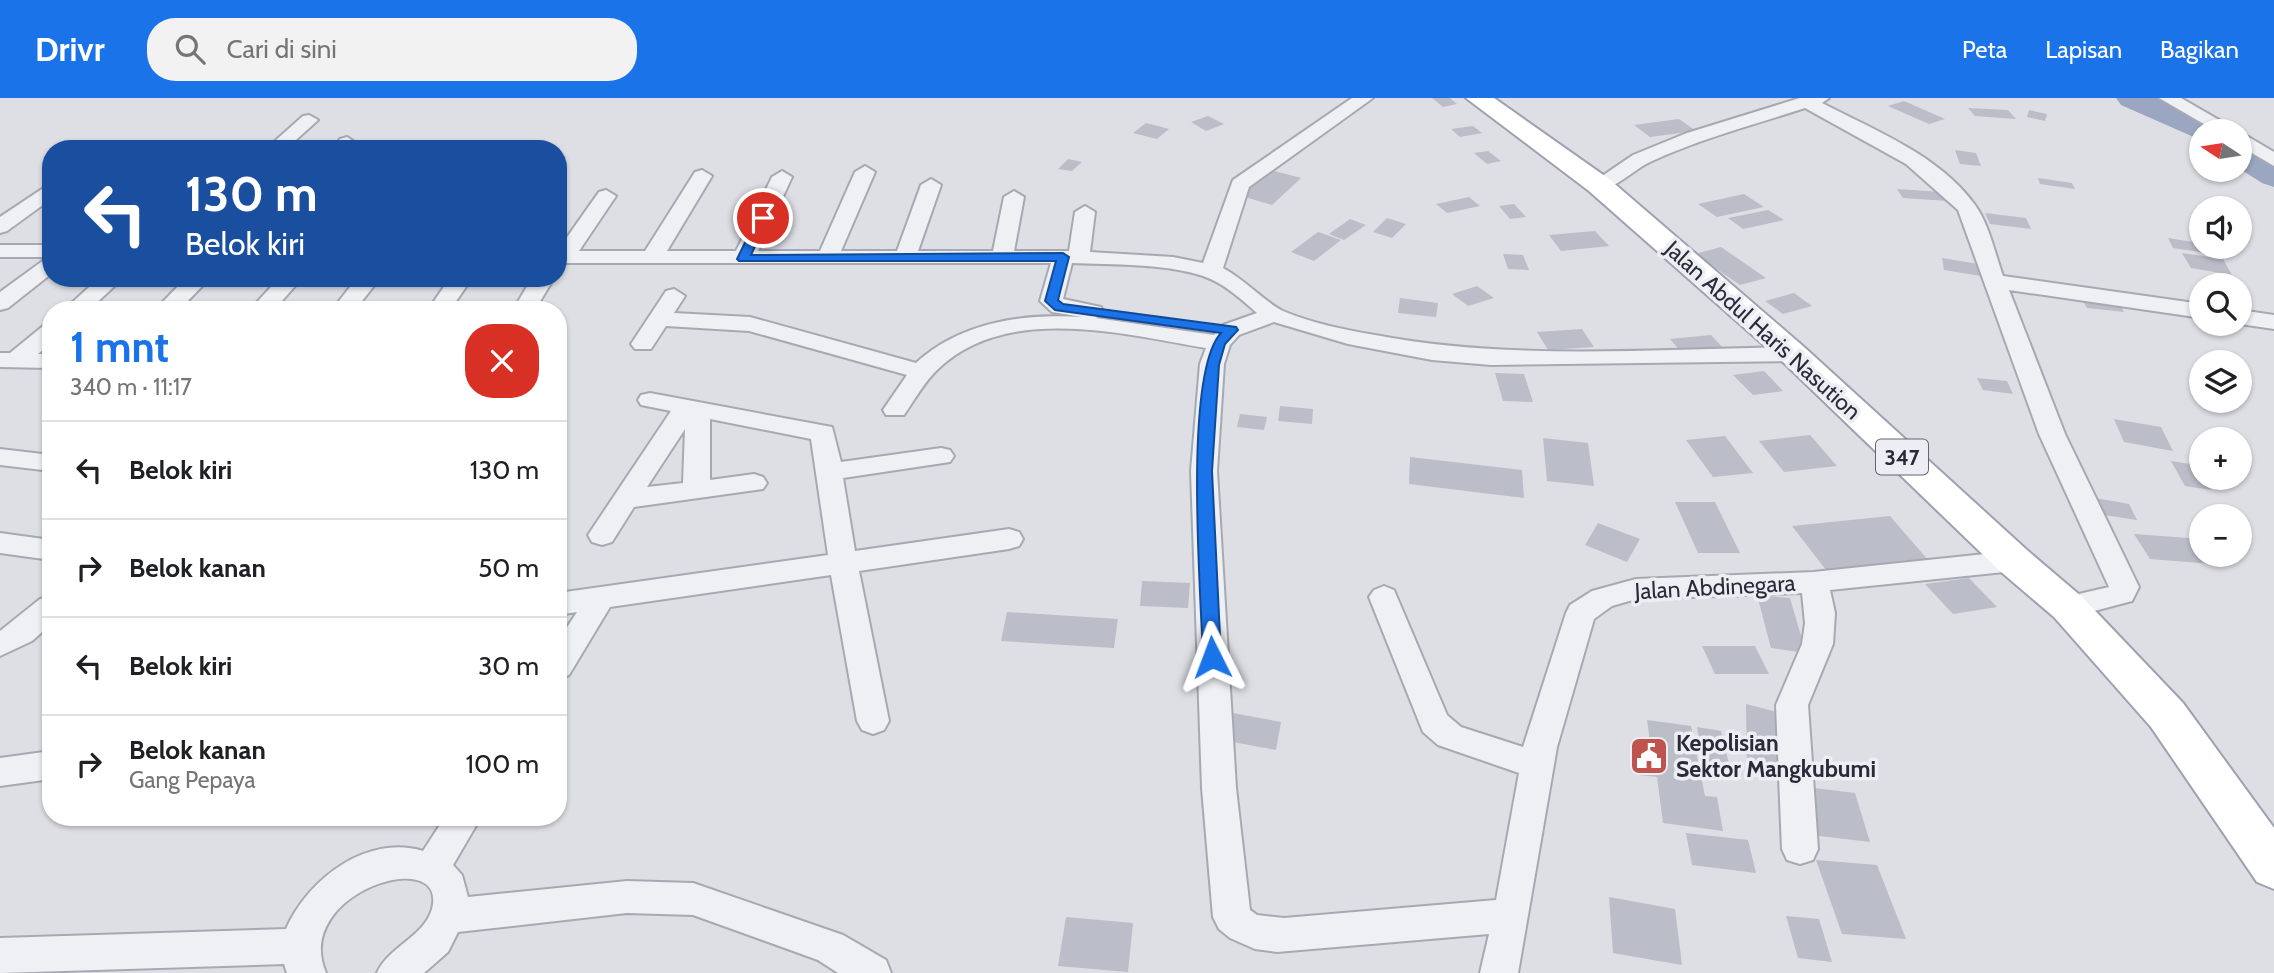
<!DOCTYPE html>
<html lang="id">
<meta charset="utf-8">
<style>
body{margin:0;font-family:Cabin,sans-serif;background:#f2f2f2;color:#202124;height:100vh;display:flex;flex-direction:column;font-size:26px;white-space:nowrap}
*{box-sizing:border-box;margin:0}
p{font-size:23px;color:#757577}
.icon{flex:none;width:38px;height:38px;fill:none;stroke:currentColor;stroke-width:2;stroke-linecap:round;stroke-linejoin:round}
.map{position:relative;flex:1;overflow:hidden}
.sheet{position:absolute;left:42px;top:203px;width:525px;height:525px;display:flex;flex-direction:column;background:#fff;border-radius:28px;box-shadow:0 2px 5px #0004}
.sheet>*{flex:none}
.top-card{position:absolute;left:42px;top:42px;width:525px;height:147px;border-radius:28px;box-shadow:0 2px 5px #0004;background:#1a4fa0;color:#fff;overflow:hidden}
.needle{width:46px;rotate:282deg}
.buttons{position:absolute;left:2189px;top:21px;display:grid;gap:14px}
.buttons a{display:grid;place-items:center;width:63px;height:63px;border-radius:50%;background:#fff;box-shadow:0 2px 5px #0004;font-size:35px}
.pin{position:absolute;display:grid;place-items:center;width:60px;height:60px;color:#fff;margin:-30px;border:4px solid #fff;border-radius:50%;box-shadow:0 2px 7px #0007}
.me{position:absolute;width:77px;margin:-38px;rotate:357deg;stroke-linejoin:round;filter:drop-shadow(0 0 5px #0008)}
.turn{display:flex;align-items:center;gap:24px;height:147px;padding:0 28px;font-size:32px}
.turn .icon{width:91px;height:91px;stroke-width:2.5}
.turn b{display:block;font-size:49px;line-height:60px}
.round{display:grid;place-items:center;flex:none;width:74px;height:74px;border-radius:28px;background:#f2f2f2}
.overview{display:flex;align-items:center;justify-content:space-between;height:119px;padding:0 28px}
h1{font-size:42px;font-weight:700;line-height:52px;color:#1a73e8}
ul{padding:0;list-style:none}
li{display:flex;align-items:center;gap:21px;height:98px;padding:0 28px;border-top:2px solid #e0e0e0}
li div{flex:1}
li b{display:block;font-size:26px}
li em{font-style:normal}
header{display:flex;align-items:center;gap:42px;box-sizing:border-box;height:98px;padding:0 35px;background:#1a73e8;color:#fff}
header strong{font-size:33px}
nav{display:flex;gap:38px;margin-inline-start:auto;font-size:24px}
.search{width:490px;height:63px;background:#f2f2f2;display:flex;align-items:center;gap:18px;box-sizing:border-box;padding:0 24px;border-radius:28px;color:#757577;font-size:26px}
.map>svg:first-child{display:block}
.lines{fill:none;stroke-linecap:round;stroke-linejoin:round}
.river{fill:#9ba6c2;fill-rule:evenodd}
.building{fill:#bbbdc8}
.street-casing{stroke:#a7a9b2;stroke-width:4}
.primary-casing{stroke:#9ea1b0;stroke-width:4}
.street{fill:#eff0f4;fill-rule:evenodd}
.primary{fill:#fff;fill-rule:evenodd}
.route{fill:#1a73e8;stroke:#114b97;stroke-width:2}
.labels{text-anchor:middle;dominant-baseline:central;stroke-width:7;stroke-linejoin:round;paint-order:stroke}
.shield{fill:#eceef3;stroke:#636672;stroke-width:2}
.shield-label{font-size:21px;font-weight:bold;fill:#282b3a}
.street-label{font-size:23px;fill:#282b3a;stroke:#eceef3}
.poi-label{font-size:23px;font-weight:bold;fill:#282b3a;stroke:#eceef3;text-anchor:start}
</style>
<header>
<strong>Drivr</strong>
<div class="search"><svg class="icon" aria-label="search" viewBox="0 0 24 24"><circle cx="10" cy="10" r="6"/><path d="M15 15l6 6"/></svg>Cari di sini</div>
<nav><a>Peta</a><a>Lapisan</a><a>Bagikan</a></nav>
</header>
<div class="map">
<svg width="2274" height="875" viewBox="0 0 2274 875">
<rect width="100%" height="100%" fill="#dddfe5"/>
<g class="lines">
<!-- river -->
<path class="river" d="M2116,0H2159L2220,26L2225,33H2202V41L2196,40L2121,7Z
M2240,45L2252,48L2274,62V89L2262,85L2240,71Z"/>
</g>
<!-- building -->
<path class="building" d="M1432,0H1450L1457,6L1443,9Z
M1904,3L1945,21L1929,26L1888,8Z
M1968,10L2008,12L2016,21L1975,18Z
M2029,12L2047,16L2045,23L2027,19Z
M1208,18L1224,26L1206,33L1191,24Z
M1679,21L1696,33L1650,39L1634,27Z
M1146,25L1169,31L1157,41L1133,35Z
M1473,28L1482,35L1460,39L1451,31Z
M1955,52L1976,55L1981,68L1960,66Z
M1488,53L1501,63L1487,66L1474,55Z
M1068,61L1082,64L1072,73L1058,71Z
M1267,71L1301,80L1272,107L1238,97Z
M2038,80L2072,85L2075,91L2040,86Z
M1897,91L1942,94L1948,103L1903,100Z
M1744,96L1764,109L1717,119L1698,106Z
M1469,99L1480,108L1447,115L1436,106Z
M1514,106L1526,119L1510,121L1499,108Z
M1768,112L1784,122L1743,131L1728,120Z
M1985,115L2026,120L2031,131L1990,126Z
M1387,120L1406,126L1392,140L1373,134Z
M1350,121L1366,127L1344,142L1329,136Z
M1595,133L1609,148L1561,153L1549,137Z
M1318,134L1341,142L1314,163L1291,154Z
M2168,140L2200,145L2205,155L2173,150Z
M1721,149L1766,180L1740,187L1695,156Z
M2182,155L2223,161L2232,177L2191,170Z
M1503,156L1523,157L1529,172L1508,171Z
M1942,160L1984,167L1987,179L1944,172Z
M1477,188L1494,200L1468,208L1452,196Z
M1794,195L1812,208L1783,216L1765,203Z
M2080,198L2117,202L2124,214L2087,210Z
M1400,200L1438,205L1436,219L1398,215Z
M1582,231L1594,249L1548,252L1537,234Z
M1711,237L1723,250L1682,255L1670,241Z
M1764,273L1783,293L1753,297L1733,277Z
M1495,275L1524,276L1533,304L1503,303Z
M1977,280L2007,283L2013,296L1983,292Z
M1280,308L1313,311L1312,326L1278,323Z
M1240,316L1267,319L1264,332L1237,329Z
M2114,321L2161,329L2173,353L2124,344Z
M1810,337L1837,368L1784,374L1759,343Z
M1725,338L1753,375L1713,379L1686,342Z
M1543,340L1588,345L1594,388L1547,383Z
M1410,359L1522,372L1524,400L1409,386Z
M2171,363L2197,367L2202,380L2211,392L2185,388Z
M2090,399L2129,406L2137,422L2097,416Z
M1675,404H1715L1740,455H1698Z
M1890,418L1928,462L1826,472L1792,428Z
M1598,425L1640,441L1627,464L1585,447Z
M2134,436L2202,441V457H2217L2225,467L2150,461Z
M1969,480L1997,509L1953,516L1925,486Z
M1142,483L1190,485L1188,510L1140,508Z
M1757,497L1790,500L1806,555L1771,550Z
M1007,514L1118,521L1114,550L1001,543Z
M1702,548H1755L1769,576H1715Z
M1746,606L1781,615L1784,675L1747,666Z
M1233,615L1281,624L1276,652L1227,643Z
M1647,622L1691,628L1705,698L1717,699L1723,733L1663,725L1657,679L1639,677L1637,656L1652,658Z
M1697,629L1721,633L1731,674L1705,671Z
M1798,688L1855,695L1870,744L1811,737Z
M1686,735L1748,742L1756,775L1692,767Z
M1816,762L1877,767L1906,841L1842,836Z
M1609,799L1675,811L1682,867L1613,855Z
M1786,818L1819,821L1832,864L1798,860Z
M1066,819L1133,825L1128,874L1058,868Z"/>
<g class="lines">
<defs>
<path id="street" d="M1352,0H1373L1249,89L1223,170C1244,181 1266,205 1283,213C1311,225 1345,232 1375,237C1512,263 1654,251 1793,249L1801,251L1805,256L1801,261L1793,263L1491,267L1432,262L1348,246L1274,224L1239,237L1230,247L1224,266L1217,373L1236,690L1250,812L1257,817L1284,820L1496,802L1519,675L1438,647L1423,634L1369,499L1374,492L1384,488L1394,492L1447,617L1461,629L1523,649L1566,515L1570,507L1592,493L1636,481L1813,474L2014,453L2024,456L2028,463L2024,470L2014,473L1830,492L1835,515L1833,546L1808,607L1818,751L1813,762L1800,766L1787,762L1782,751L1776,607L1802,546L1805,525L1802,495L1636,501L1612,508L1594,521L1557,649L1518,875H1480L1489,836L1277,854L1255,851L1230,840L1219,831L1213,819L1202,690L1191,373L1200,266L1206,250C1123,236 1007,205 938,271C925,283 915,301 904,317H886L883,312L907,277L749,233L666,228L651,251H635L631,246L666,193L674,191L685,198L674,215L750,219L916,265C960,224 1024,215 1082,219L1052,214L1040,203L1051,165H558V152L599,94L606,92L616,98L579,153H645L695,74L702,72L712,78L667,153H736L772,79L782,73L792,79L758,153H820L855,74L865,68L875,74L841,153H897L921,87L931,81L941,87L918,153H993L1004,99L1014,93L1024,99L1014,153H1069L1075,114L1085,108L1095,114L1090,154L1173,159L1203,165L1233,82ZM1072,165C1114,167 1163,165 1203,178C1224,185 1241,201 1257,215L1223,227L1214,237L1096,220L1104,214L1101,209L1063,201Z
M1800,0H1829L1822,5C1874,32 1939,57 1975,107C1989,126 1995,156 2003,178L2202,206V220L2009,192L2065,336L2139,489L2132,503L2068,520L2057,517L2053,509L2057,501L2109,489L2039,336L1958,112L1906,66L1805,10C1753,27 1699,41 1650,64C1632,72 1612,96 1592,91L1589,87L1633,57L1687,35Z
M2159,0H2181L2238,33H2216Z
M309,17L318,22L286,51H266L303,18Z
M2240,34L2274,54V68L2240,48Z
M347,39L356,45L352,51H332L340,41Z
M51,85V101L7,133L0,135V119Z
M0,147H51V176L8,210L0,212V194L48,159H0Z
M99,180H123L89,212H64Z
M186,180H210L179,212H155Z
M279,180H302L274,212H250Z
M357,180H380L355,212H332Z
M450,180H472L450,212H428Z
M532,180H554L535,212H513Z
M2240,212L2274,217V231L2240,226Z
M51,226V245L38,256H51V270L0,269V255H10L43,228Z
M650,295L832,329L841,364L941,350L950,352L954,358L950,364L843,380L855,453L1009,431L1019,434L1023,441L1019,448L1009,451L859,473L889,623L884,632L873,636L862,632L857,623L831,477L610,509L569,577L558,581V543L577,514L558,517V495L828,457L811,341L710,321V382L754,376L763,379L767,385L763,391L634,409L612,444L602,447L592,444L588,437L671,313L641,307L638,302L641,297ZM685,331L683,385L647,389Z
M0,351L51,357V373L0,367Z
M0,435L51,442V462L0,455Z
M51,498V526L32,543L0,558V533L40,501Z
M51,653V681L0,688V660Z
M445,719H481L453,767L462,777L468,799L627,783L693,785L843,837L886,862L891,875H838L818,862L693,817L627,815L458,834L448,854L424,875H377C388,849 424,839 432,811C449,746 291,794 326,875H287L284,866L0,875V840L286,831C308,781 367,736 423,753Z"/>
<path id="primary" d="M1466,0H1494L1609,81L1804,249L2028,453L2082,499L2183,605L2274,730V791L2257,784L2151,629L2054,519L2000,473L1782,263L1589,93Z"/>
</defs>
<!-- street casing -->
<use href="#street" class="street-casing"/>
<!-- primary casing -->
<use href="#primary" class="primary-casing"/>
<!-- street -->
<use href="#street" class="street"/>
<!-- primary -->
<use href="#primary" class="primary"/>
</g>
<!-- route -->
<path class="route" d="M763,117L768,120L751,157L1063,155L1069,159L1058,202L1063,206L1236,229L1238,232L1225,246L1219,267L1212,373L1221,559L1218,564L1212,566L1203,559C1201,497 1183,276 1221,235L1055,212L1045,203L1056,163H739L737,161L757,120Z"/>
<!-- icons -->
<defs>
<symbol id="civic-square" viewBox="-11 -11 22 22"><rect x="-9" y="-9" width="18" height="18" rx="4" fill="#c0534d" stroke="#eceef3"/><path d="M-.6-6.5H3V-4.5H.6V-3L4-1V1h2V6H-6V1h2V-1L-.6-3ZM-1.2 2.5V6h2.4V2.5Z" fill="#fff"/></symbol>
</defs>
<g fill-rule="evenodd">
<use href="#civic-square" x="1627" y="636" width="44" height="44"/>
</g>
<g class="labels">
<!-- shield labels -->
<rect class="shield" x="1876" y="341.5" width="52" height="35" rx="5"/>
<g class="shield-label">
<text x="1902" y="359">347</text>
</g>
<!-- street labels -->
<g class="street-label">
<text transform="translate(1763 232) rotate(42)">Jalan Abdul Haris Nasution</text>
<text transform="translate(1715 489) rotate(-3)">Jalan Abdinegara</text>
</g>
<!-- poi labels -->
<g class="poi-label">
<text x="1676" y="645">Kepolisian<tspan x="1676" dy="26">Sektor Mangkubumi</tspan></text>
</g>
</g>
</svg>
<div class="buttons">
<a><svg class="needle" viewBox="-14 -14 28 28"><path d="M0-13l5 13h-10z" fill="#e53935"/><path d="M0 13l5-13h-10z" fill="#757577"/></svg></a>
<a><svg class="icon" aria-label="sound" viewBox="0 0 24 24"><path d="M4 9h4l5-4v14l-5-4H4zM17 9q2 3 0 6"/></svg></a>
<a><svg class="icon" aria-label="search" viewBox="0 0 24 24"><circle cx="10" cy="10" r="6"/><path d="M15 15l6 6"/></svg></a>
<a><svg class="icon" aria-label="layers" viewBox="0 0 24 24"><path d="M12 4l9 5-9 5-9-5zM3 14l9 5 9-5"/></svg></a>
<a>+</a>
<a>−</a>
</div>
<div class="pin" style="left:763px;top:120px;background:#d93025"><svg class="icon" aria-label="arrive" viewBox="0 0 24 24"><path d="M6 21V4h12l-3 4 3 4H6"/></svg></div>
<svg class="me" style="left:1212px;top:559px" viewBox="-20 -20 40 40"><path d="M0-17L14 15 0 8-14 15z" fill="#1a73e8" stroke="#fff" stroke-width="4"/></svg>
<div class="top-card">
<div class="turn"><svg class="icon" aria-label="left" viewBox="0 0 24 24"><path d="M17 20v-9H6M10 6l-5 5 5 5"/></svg><div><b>130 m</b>Belok kiri</div></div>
</div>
<section class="sheet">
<div class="overview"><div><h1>1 mnt</h1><p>340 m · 11:17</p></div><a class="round" style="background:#d93025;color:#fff"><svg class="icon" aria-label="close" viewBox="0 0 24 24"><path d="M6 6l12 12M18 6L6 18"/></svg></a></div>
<ul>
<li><svg class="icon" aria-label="left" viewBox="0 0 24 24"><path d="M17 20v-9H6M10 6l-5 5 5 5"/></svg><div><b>Belok kiri</b></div><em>130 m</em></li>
<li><svg class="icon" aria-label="right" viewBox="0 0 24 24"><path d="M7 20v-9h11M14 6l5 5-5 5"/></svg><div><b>Belok kanan</b></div><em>50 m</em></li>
<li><svg class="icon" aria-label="left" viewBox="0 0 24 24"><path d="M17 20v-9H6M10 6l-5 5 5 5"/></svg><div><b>Belok kiri</b></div><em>30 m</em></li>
<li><svg class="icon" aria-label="right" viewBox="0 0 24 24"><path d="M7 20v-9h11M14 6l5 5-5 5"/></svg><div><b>Belok kanan</b><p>Gang Pepaya</p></div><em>100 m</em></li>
</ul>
</section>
</div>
